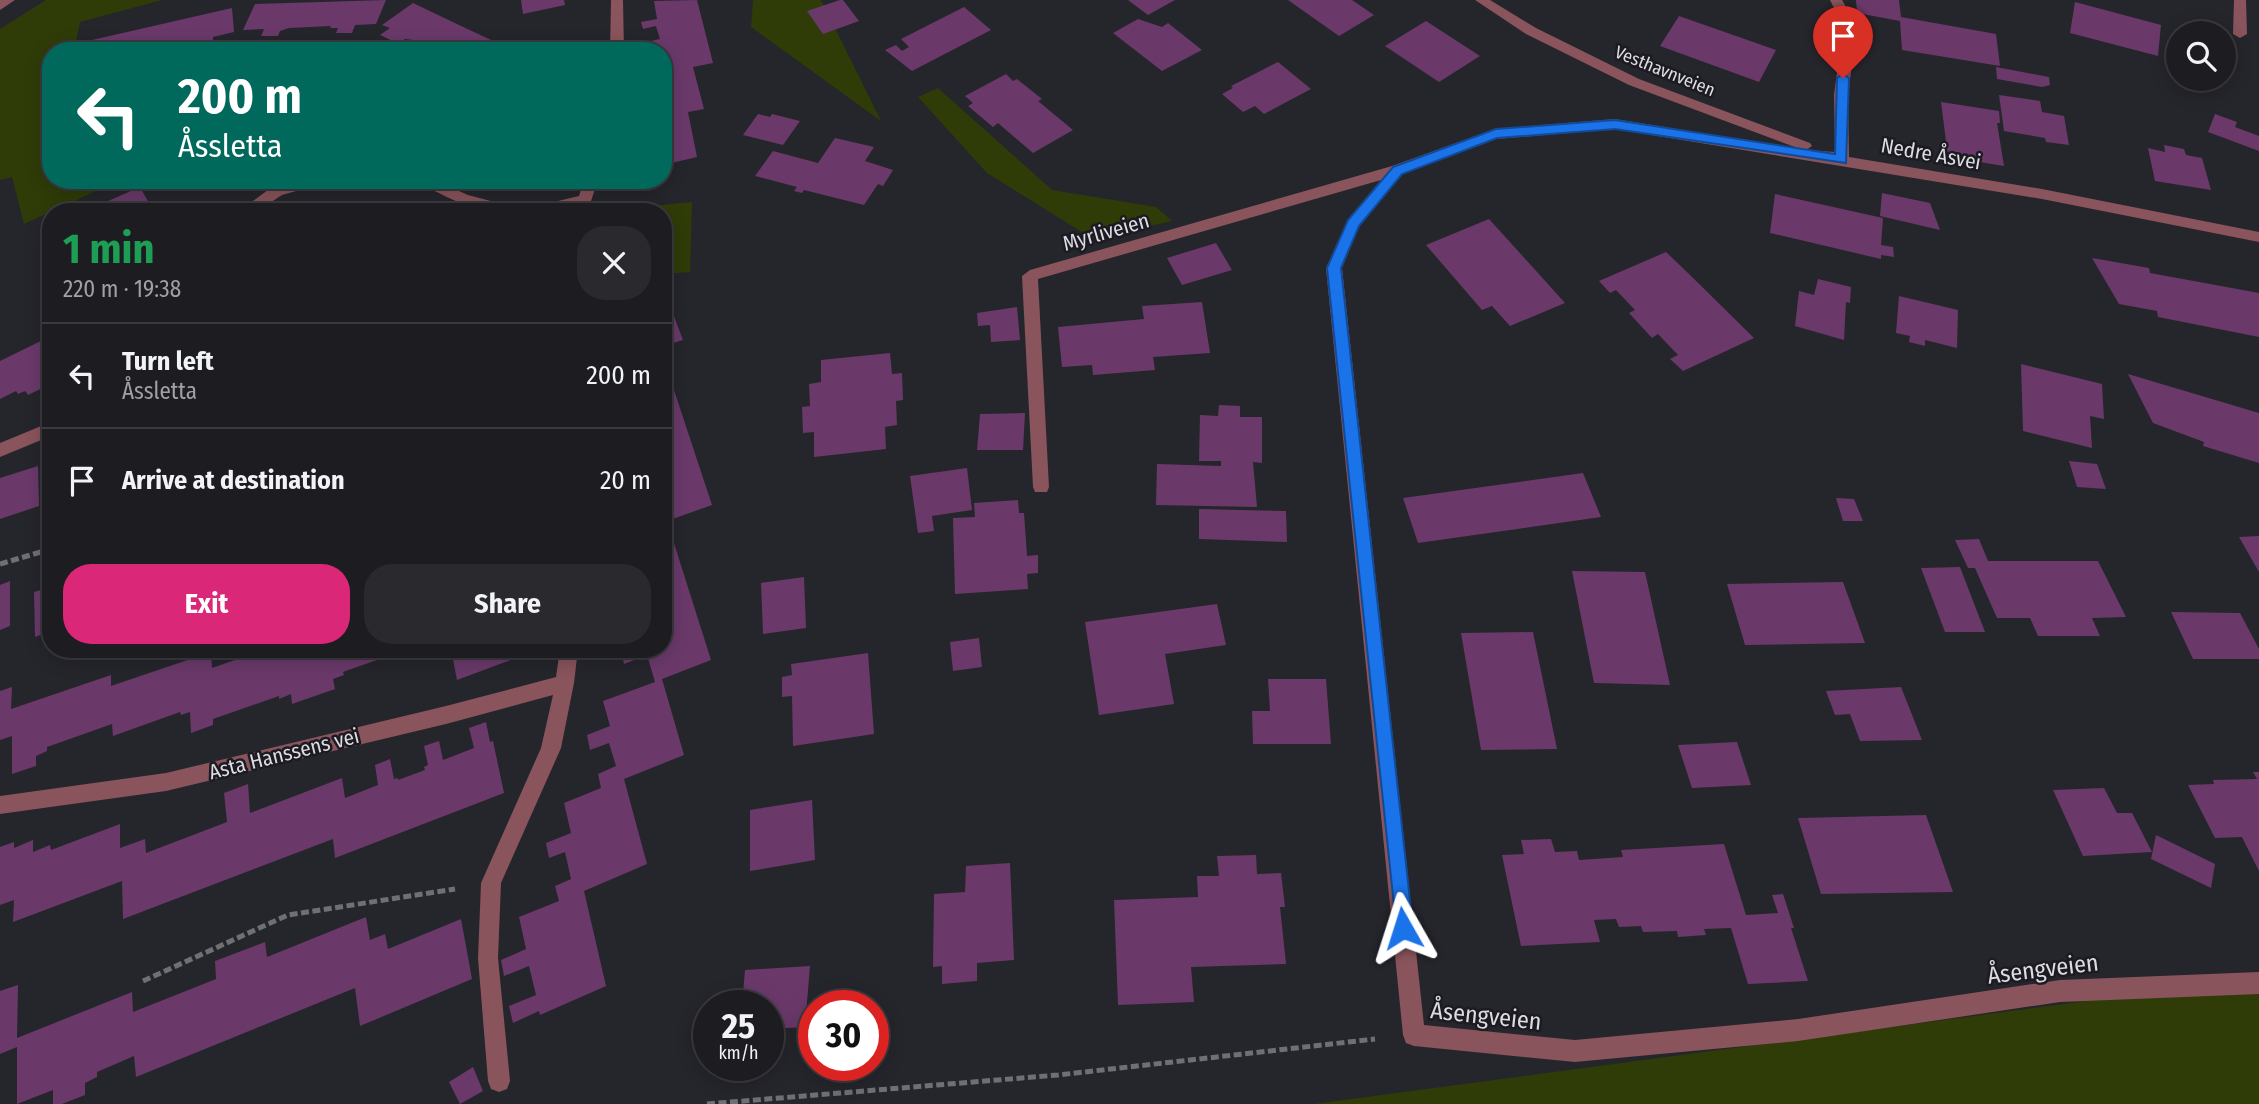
<!DOCTYPE html>
<meta charset="utf-8">
<style>
body{margin:0;font-family:"Fira Sans Condensed",sans-serif;background:#29292e;color:#f1f3f6;height:100vh;display:flex;flex-direction:column;font-size:26px;white-space:nowrap}
*{box-sizing:border-box;margin:0}
p{font-size:23px;color:#a0a1a5}
.icon{flex:none;width:38px;height:38px;fill:none;stroke:currentColor;stroke-width:2;stroke-linecap:round;stroke-linejoin:round}
.map{position:relative;flex:1;overflow:hidden}
.panel{position:absolute;left:42px;top:203px;width:630px;height:455px;display:flex;flex-direction:column;background:#1c1c21;border-radius:28px;box-shadow:0 4px 18px #0003,0 0 0 2px #3a3a3f}
.panel>*{flex:none}
.top-card{position:absolute;left:42px;top:42px;width:630px;height:147px;border-radius:28px;box-shadow:0 4px 18px #0003,0 0 0 2px #3a3a3f;background:#00695c;color:#fff;overflow:hidden}
.buttons{position:absolute;left:2166px;top:21px;display:grid;gap:14px}
.buttons a{display:grid;place-items:center;width:70px;height:70px;border-radius:50%;background:#1c1c21;box-shadow:0 4px 18px #0003,0 0 0 2px #3a3a3f;font-size:35px}
.speed{position:absolute;left:693px;top:990px;display:flex;gap:14px;font-size:35px;font-weight:700;text-align:center}
.speed>*{display:grid;place-content:center;width:91px;height:91px;border-radius:50%;background:#1c1c21;box-shadow:0 4px 18px #0003,0 0 0 2px #3a3a3f;line-height:1}
.speed small{font-size:18px;font-weight:400}
.speed .limit{border:10px solid #d22;background:#fff;color:#111}
.pin{position:absolute;display:grid;place-items:center;width:60px;height:60px;color:#fff;margin:-72px -30px;border-radius:50% 50% 50% 0;rotate:-45deg;box-shadow:0 0 7px #0007}
.pin .icon{rotate:45deg}
.me{position:absolute;width:77px;margin:-38px;rotate:354deg;stroke-linejoin:round;filter:drop-shadow(0 0 5px #0008)}
.turn{display:flex;align-items:center;gap:24px;height:147px;padding:0 21px;font-size:32px}
.turn .icon{width:91px;height:91px;stroke-width:2.5}
.turn b{display:block;font-size:49px;line-height:60px}
.round{display:grid;place-items:center;flex:none;width:74px;height:74px;border-radius:28px;background:#29292e}
.headline{display:flex;align-items:center;justify-content:space-between;height:119px;padding:0 21px}
h1{font-size:42px;font-weight:700;line-height:52px;color:#1e9e55}
.primary-button{display:flex;gap:14px;margin-top:auto;padding:14px 21px}
.primary-button a{flex:1;height:80px;border-radius:28px;background:#db2777;color:#fff;font-size:28px;font-weight:700;line-height:80px;text-align:center}
.primary-button a+a{background:#29292e;color:#f1f3f6}
ul{padding:0;list-style:none}
li{display:flex;align-items:center;gap:21px;height:105px;padding:0 21px;border-top:2px solid #3a3a3f}
li div{flex:1}
li b{display:block;font-size:26px}
li em{font-style:normal}
.map>svg:first-child{display:block}
.green{fill:#2f3c08}
.building{fill:#6a396a}
.lines{fill:none;stroke-linecap:round;stroke-linejoin:round}
.path{stroke:#6f6f75;stroke-width:5;stroke-dasharray:8 3.5;stroke-linecap:butt}
.service{fill:#89545b;fill-rule:evenodd}
.minor{fill:#89545b;fill-rule:evenodd}
.route{fill:#1a73e8;stroke:#114b97;stroke-width:2}
.labels{text-anchor:middle;dominant-baseline:central;stroke-width:5;stroke-linejoin:round;paint-order:stroke}
.far-street-label{font-size:18px;fill:#dcdce1;stroke:#1c1b23}
.street-label{font-size:21px;fill:#dcdce1;stroke:#1c1b23}
.near-street-label{font-size:24px;fill:#dcdce1;stroke:#1c1b23}
</style>
<div class="map">
<svg width="2259" height="1104" viewBox="0 0 2259 1104">
<rect width="100%" height="100%" fill="#25252c"/>
<!-- green -->
<path class="green" d="M46,0H162L80,22L74,51H51V180H120L24,224L12,177L0,180V29Z
M753,0H821L881,121L751,27Z
M938,88L1052,190L1156,207L1172,221L1093,239L987,173L918,97Z
M692,202L690,272L663,274V212H629L630,208Z
M2259,978V1104H1314Z"/>
<!-- building -->
<path class="building" d="M386,0L376,24L355,25L352,33H336L338,28H330L331,26L289,28L280,31L278,36H261L264,29L243,30L255,4Z
M521,0H564L565,5L523,14Z
M697,0L713,63L693,67L704,109L688,112L697,157L663,165V51H648L646,42L660,39L656,26L643,29L641,22L657,19L654,1Z
M840,0H843L859,21L823,34L807,11Z
M1128,0H1175L1148,15Z
M1288,0H1352L1374,15L1339,36Z
M1856,0H1899L1901,17L1996,34L2000,66L1902,50L1900,21L1857,13Z
M2075,2L2161,25L2158,56L2070,33Z
M413,3L459,25L506,47L501,51H435L413,40L405,39L399,44L380,35L390,28L382,25Z
M964,7L991,30L912,71L885,50L896,45L902,51L909,47L901,39Z
M232,8L234,32L213,37V43L193,48L194,44L187,45L186,43L153,51H92V40Z
M1679,16L1776,50L1759,82L1660,46Z
M1138,19L1162,27L1168,23L1202,50L1162,71L1113,33Z
M1426,21L1480,56L1439,82L1385,46Z
M1278,62L1311,89L1264,114L1255,106L1243,112L1222,94L1233,88L1231,86Z
M1996,67L2049,77L2050,85L2042,87L1997,79Z
M1006,74L1013,81L1017,79L1042,99L1038,101L1073,130L1033,153L998,123L993,127L968,106L973,103L965,96Z
M1999,95L2040,101L2042,112L2064,116L2069,145L2046,142L2045,138L2004,131Z
M1941,102L1999,111L2000,123H1997L2004,166L1948,157Z
M758,114L770,117L772,114L800,121L783,145L743,135Z
M2215,114L2237,122L2235,127L2259,136V151L2208,132Z
M835,138L874,147L865,161L893,170L883,186L878,184L864,205L804,190L802,193L794,191L797,187L755,176L773,151L818,163Z
M2164,145L2184,149L2186,155L2202,158L2211,190L2155,181L2148,148L2165,152Z
M140,187L154,212H83Z
M1882,193L1930,203L1940,230L1880,216Z
M1775,194L1883,218L1881,245L1893,247L1894,257L1881,255V259L1770,233Z
M1489,219L1509,241L1565,303L1510,326L1492,306L1482,310L1426,245Z
M1216,243L1232,270L1182,285L1167,258Z
M1666,252L1688,273L1754,338L1683,371L1670,359L1678,355L1658,334L1652,338L1629,313L1635,310L1616,290L1610,293L1599,281Z
M2092,258L2149,268L2150,273L2259,293V337L2158,317L2157,311L2119,304Z
M1818,279L1851,287L1850,303L1846,302L1844,340L1795,326L1799,291L1814,295Z
M1899,296L1958,310L1957,348L1925,340V346L1909,342L1910,336L1896,333Z
M1202,302L1210,353L1153,357L1155,370L1093,375L1092,365L1062,367L1058,327L1144,319L1142,306Z
M670,306L683,340L663,346V308Z
M1017,307L1020,340L991,342L990,325L978,326L977,313Z
M51,336V373L46,375L51,384L28,395L25,391L18,394L16,391L0,399V361Z
M890,353L892,374L902,373L903,400L896,401L897,425L885,427L886,449L814,457V432L803,433L802,407L810,406L809,384L821,382V360Z
M2021,364L2102,384L2104,419L2090,416L2092,448L2023,431Z
M2128,374L2259,413V463L2203,446L2204,442L2153,423Z
M672,384L712,505L667,521L711,660L662,679L684,755L624,779L647,864L584,891L606,986L540,1015L539,1011L513,1023L509,1006L536,995L529,966L504,976L501,960L526,949L519,917L559,901L555,886L571,879L565,852L549,858L546,843L571,833L564,803L601,788L598,774L616,766L609,743L590,750L587,735L610,726L603,701L655,682L647,655L624,664L621,650L663,649V387Z
M1219,405L1240,406V417H1262V463L1253,462L1257,507L1156,505L1157,464L1221,466V461H1199L1200,415L1218,416Z
M1025,413L1023,450H977L980,414Z
M2069,461L2097,464L2106,489L2077,487Z
M38,466L39,506L0,519V478Z
M967,468L972,510L932,516L934,531L918,533L910,476Z
M1583,473L1601,517L1418,543L1403,498Z
M1836,498L1854,499L1863,521H1843Z
M1018,500L1019,513H1024L1027,556L1038,555V573L1027,574L1028,589L955,594L953,518L975,517L974,503Z
M1199,509L1286,511L1287,542L1199,539Z
M2259,536V572L2239,537Z
M1979,539L1988,561H2098L2126,617L2092,618L2100,636H2038L2030,618H1997L1975,568H1968L1955,540Z
M1960,567L1985,632H1945L1921,568Z
M1572,571L1645,572L1670,685L1594,683Z
M804,577L806,628L763,634L761,583Z
M10,581V626L0,630V585Z
M1843,582L1865,643L1745,645L1727,584Z
M51,587V631L35,637L34,592Z
M1217,604L1226,645L1165,654L1174,704L1099,715L1085,622Z
M2171,612L2240,613L2259,649V659H2193Z
M1533,632L1557,749L1481,750L1461,633Z
M979,638L982,667L953,671L950,642Z
M266,649L405,650L343,672L344,675L333,679L335,689L292,704L291,694L279,699V696L213,719V725L191,733L190,712L181,715L180,712L113,736L112,724L47,747V751L36,756V766L12,774V736L0,740V691L12,687L11,709L111,675V686L211,652L212,668Z
M451,649H514L516,658L457,680Z
M868,653L874,734L793,746L792,696L782,697V677L792,675L791,664Z
M1268,679H1326L1331,744H1253L1252,711H1270Z
M1901,687L1922,740L1860,741L1850,714L1835,715L1826,691Z
M486,722L490,742L493,741L504,793L335,858L333,839L123,919L122,881L13,922L14,900L0,905V847L14,842V848L33,840V852L50,845L51,850L120,824V848L145,839L146,853L227,822L224,793L248,784L250,813L342,778L345,798L378,785L375,765L390,759L394,779L398,778V780L425,770L424,767L428,765L424,746L439,741L443,760L474,748L469,728Z
M1737,742L1751,785L1692,788L1678,745Z
M2253,772H2259V871L2242,837L2215,838L2188,785L2214,784L2213,780L2257,779Z
M2104,788L2117,813H2132L2152,852L2083,856L2053,790Z
M812,800L815,860L750,871V810Z
M1926,815L1953,892L1821,894L1798,818Z
M2156,835L2215,864L2211,888L2151,859Z
M1551,839L1555,852L1577,851L1579,860L1623,857L1621,850L1724,844L1746,915L1778,913L1772,895L1783,894L1794,928H1791L1808,981L1748,984L1731,928L1704,929L1706,935L1678,937L1677,931L1643,932L1641,926L1619,927L1616,919L1594,920L1600,942L1521,946L1502,855L1524,854L1521,840Z
M1256,855L1257,874L1281,873L1285,907H1280L1286,964L1191,967L1194,1002L1118,1005L1114,900L1198,897L1197,876H1219L1217,856Z
M1010,863L1014,960L977,963V981L942,984V966L933,967L934,894L965,892L966,866Z
M366,917L370,940L385,934L388,949L461,919L472,979L360,1026L355,988L136,1077L134,1056L97,1072V1077L85,1083V1095L62,1104H53V1090L17,1104V1047L0,1054V991L18,985L17,1038L132,992L133,1012L216,979L215,961L265,942L267,957Z
M810,966L805,1027L768,1029V1006H742L745,970Z
M473,1067L483,1091L460,1104L449,1082Z"/>
<g class="lines">
<!-- path -->
<path class="path" d="M0,564L51,549
M143,981L288,915L455,889
M707,1104L1058,1075L1375,1039"/>
<!-- service -->
<path class="service" d="M2234,0H2246L2247,34L2240,38L2233,34Z"/>
<!-- minor -->
<path class="minor" d="M0,0H15L0,10Z
M611,0H623L624,51H610Z
M1475,0H1490L1536,28L1639,79L1810,143L1812,146L1806,150L1835,152L1834,95L1843,26L1830,0H1842L1857,26L1848,95L1849,157L2042,189L2259,232V242L2042,199L1615,129L1496,139L1402,174L1359,226L1342,268L1424,1025L1575,1040L1798,1019L2060,980L2259,972V994L2060,1002L1798,1041L1575,1062L1414,1046L1406,1043L1403,1035L1326,268L1348,220L1381,180L1038,279L1049,487L1047,492H1035L1033,487L1022,276L1030,270L1392,166L1495,129L1615,119L1800,149L1629,85L1526,34Z
M297,180H323L321,184L282,195L256,212H238L272,187Z
M380,180H434L468,195L502,204L537,206L579,196L584,180H598L590,204C549,216 502,217 462,203C451,200 442,194 432,190C417,186 391,192 380,180Z
M51,422V436L0,457V443Z
M560,649H578L574,683L561,748L501,883L498,958L510,1081L507,1089L499,1092L491,1089L488,1081L478,958L481,883L541,748L553,695L446,724L166,791L0,814V796L166,773L446,706L556,677Z"/>
</g>
<!-- route -->
<path class="route" d="M1843,74L1849,78L1846,163L1615,129L1497,138L1402,174L1359,226L1341,268L1413,928L1410,934L1403,937L1397,934L1327,268L1348,220L1393,167L1496,129L1615,120L1835,154L1837,78Z"/>
<g class="labels">
<!-- far-street labels -->
<g class="far-street-label">
<text transform="translate(1665 71) rotate(22)">Vesthavnveien</text>
</g>
<!-- street labels -->
<g class="street-label">
<text transform="translate(1931 154) rotate(10)">Nedre Åsvei</text>
<text transform="translate(1106 232) rotate(-16)">Myrliveien</text>
<text transform="translate(284 754) rotate(-14)">Asta Hanssens vei</text>
</g>
<!-- near-street labels -->
<g class="near-street-label">
<text transform="translate(2043 969) rotate(-7)">Åsengveien</text>
<text transform="translate(1486 1016) rotate(6)">Åsengveien</text>
</g>
</g>
</svg>
<div class="buttons">
<a><svg class="icon" aria-label="search" viewBox="0 0 24 24"><circle cx="10" cy="10" r="6"/><path d="M15 15l6 6"/></svg></a>
</div>
<div class="speed"><div>25<small>km/h</small></div><div class="limit">30</div></div>
<div class="pin" style="left:1843px;top:78px;background:#d93025"><svg class="icon" aria-label="arrive" viewBox="0 0 24 24"><path d="M6 21V4h12l-3 4 3 4H6"/></svg></div>
<svg class="me" style="left:1403px;top:928px" viewBox="-20 -20 40 40"><path d="M0-17L14 15 0 8-14 15z" fill="#1a73e8" stroke="#fff" stroke-width="4"/></svg>
<div class="top-card">
<div class="turn"><svg class="icon" aria-label="left" viewBox="0 0 24 24"><path d="M17 20v-9H6M10 6l-5 5 5 5"/></svg><div><b>200 m</b>Åssletta</div></div>
</div>
<section class="panel">
<div class="headline"><div><h1>1 min</h1><p>220 m · 19:38</p></div><a class="round"><svg class="icon" aria-label="close" viewBox="0 0 24 24"><path d="M6 6l12 12M18 6L6 18"/></svg></a></div>
<ul>
<li><svg class="icon" aria-label="left" viewBox="0 0 24 24"><path d="M17 20v-9H6M10 6l-5 5 5 5"/></svg><div><b>Turn left</b><p>Åssletta</p></div><em>200 m</em></li>
<li><svg class="icon" aria-label="arrive" viewBox="0 0 24 24"><path d="M6 21V4h12l-3 4 3 4H6"/></svg><div><b>Arrive at destination</b></div><em>20 m</em></li>
</ul>
<div class="primary-button"><a>Exit</a><a>Share</a></div>
</section>
</div>
